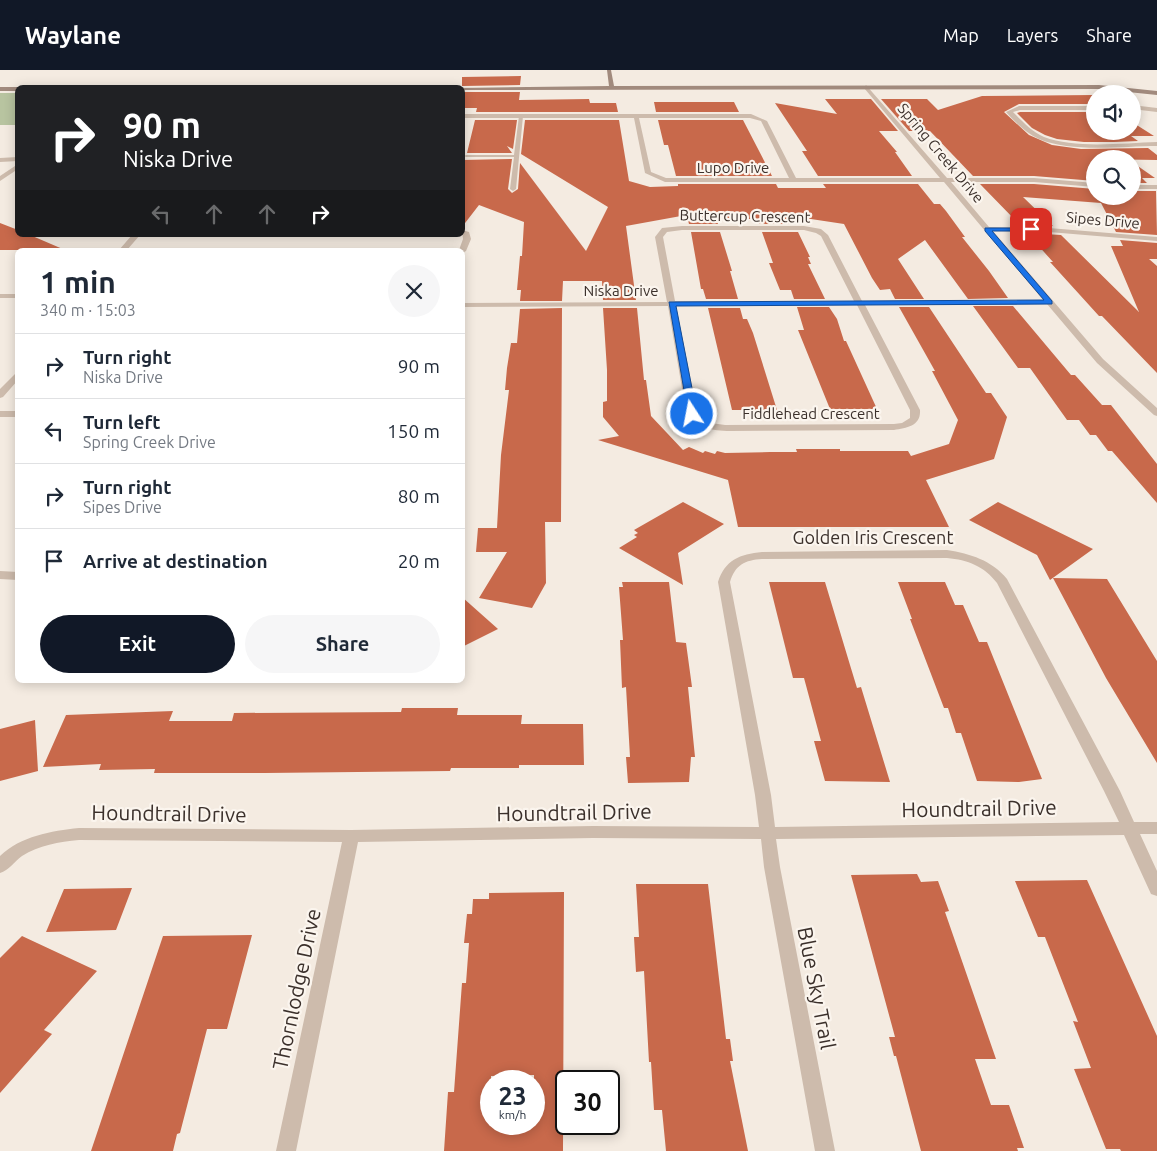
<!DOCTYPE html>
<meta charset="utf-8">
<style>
body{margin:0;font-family:Ubuntu,sans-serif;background:#f6f6f7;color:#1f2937;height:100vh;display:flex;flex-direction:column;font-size:19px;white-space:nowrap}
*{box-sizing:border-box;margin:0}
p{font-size:16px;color:#747a83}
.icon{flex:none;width:28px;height:28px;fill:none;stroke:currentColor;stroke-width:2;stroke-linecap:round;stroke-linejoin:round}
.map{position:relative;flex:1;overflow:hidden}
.sheet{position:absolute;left:15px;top:178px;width:450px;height:435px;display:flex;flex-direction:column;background:#fff;border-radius:8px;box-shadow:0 2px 12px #0003}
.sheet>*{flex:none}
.hud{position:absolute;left:15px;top:15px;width:450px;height:152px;border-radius:8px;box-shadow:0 2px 12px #0003;background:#202124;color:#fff;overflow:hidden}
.fabs{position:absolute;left:1086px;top:15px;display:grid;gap:10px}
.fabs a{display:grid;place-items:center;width:55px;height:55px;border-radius:50%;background:#fff;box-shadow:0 2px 12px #0003;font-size:25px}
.speed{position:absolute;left:480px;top:1000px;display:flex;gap:10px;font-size:25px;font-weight:700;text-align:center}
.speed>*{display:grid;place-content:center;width:65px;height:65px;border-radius:50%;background:#fff;box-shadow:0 2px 12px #0003;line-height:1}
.speed small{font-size:12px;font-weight:400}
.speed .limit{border:2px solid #111;border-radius:8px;background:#fff;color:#111}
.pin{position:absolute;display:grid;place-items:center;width:42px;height:42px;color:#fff;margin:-21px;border-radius:10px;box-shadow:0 2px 8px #0006}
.me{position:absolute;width:55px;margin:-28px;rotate:349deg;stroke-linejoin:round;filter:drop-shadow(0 0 4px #0008)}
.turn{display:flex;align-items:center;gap:18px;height:105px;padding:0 25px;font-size:22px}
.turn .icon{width:65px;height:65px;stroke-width:2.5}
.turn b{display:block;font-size:35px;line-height:42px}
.lanes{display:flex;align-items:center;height:48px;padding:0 25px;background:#0003;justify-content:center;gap:25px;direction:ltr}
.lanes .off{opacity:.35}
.round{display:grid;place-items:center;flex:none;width:52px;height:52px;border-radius:26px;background:#f6f6f7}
.headline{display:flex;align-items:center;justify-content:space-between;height:85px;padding:0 25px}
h1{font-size:30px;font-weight:600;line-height:38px}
.cta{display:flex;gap:10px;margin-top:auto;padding:10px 25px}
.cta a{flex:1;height:58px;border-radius:30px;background:#111827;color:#fff;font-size:20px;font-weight:600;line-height:58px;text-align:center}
.cta a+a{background:#f6f6f7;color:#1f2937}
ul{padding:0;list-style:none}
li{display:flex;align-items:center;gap:15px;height:65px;padding:0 25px;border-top:1px solid #e0e1e3}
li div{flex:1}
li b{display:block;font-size:19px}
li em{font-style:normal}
header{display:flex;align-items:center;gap:30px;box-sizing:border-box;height:70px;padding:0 25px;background:#111827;color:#fff}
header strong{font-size:24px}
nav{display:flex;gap:28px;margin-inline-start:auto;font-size:18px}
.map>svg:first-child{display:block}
.green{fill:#b8c4a0}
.building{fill:#c8694b;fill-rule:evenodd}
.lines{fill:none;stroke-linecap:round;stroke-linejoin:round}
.lane{fill:#cdbbac;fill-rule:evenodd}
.street{fill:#cdbbac;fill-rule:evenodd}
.secondary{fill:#a18a7d;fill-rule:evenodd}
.route{fill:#1a73e8;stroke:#114b97}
.labels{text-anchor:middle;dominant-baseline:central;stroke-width:4.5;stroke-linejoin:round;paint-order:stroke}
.far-street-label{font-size:15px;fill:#3b302b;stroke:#fbf5ee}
.street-label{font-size:18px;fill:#3b302b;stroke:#fbf5ee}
.near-street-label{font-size:21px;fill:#3b302b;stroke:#fbf5ee}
</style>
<header>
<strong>Waylane</strong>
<nav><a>Map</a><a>Layers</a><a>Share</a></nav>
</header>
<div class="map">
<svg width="1157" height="1081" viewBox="0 0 1157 1081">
<rect width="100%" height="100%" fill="#f4ebe1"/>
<!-- green -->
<path class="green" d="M0,23H17V55H0Z"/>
<!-- building -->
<path class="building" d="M521,6L520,15L462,16V7Z
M462,22H520L519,30L589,29L590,33H616L618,42H476L477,38H462Z
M1094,25L1095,34H1019L1004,42L1029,65L1052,75L1081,79L1148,78L1157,85V90L1095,89V111L1034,106H973L930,61H909L881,29H927L938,40L982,26Z
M825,29H871L898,61H879L897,82H895L912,106H818L802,81H807L775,33L837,44Z
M654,32H734L739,42H656Z
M1020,42H1095V61H1132V52L1154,66H1131L1138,71L1114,72H1084L1057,69L1045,65L1032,58L1017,43Z
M475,50H517L513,79L507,76L512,83H467Z
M525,50H619L629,111L650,117L678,116V114H776L778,118H826L823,114H918L934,134H940L946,141L965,167H962L989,201L1008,228L968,229L925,170L898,189L924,229H895L890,219L880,220L872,208L844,154L791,146L795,154H759L757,149H716L718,154H689L688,150H682L681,146L626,156L636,230H603L602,211H563L562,231H520L521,220H517L520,186H522L524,152L479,135L462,157V90L512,89L508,119L512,123L518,119L520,93L586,181L608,137L521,84Z
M658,50H743L772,106H676L668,75H664Z
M1132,92L1155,108H1142L1147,113H1132Z
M980,114H1034L1095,119V126H1132V121H1156L1157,165L1116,162L1101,133L1023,127L1053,156H1021Z
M0,153L18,160V165H30L65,180H0Z
M691,162H720L732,201H730L738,229H706L703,219H701Z
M762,162H798L810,187H808L811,194H808L825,229H794L791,220H780L769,193H773Z
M1027,163L1061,165L1139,242L1111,176H1123L1120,170L1157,173V189H1149L1157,196V303L1102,246H1099L1050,192H1053Z
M973,236H1013L1071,305H1075L1102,335H1111L1157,394V433L1112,381H1108L1096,365H1090L1079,350H1067L1030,298H1018Z
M797,237H829L837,249L844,271H846L877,339H830L798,260H804Z
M899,237H929L986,323H991L1007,347L994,389L926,410L949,457H738L728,410L598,370L619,366L603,347V332L607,331V300L603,238H637L644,310H646L651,346L683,380L689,377L703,383L705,381L715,384L717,381L725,383L770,382H797L796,379H840V381H908L911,386L949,374L958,350L932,301H935Z
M562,238L561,452H545L546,513L532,538L479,528L507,482H476L478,458H497L501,385L509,320H505L507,298L511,273H517L520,239Z
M708,238H740L743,249H747L753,263L777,340H732Z
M683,432L724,454L678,483L683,515L619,478L637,467L634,465L638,463L634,460Z
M998,432L1020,443L1093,479L1050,510L1037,485L969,450Z
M1053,508L1107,509L1157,591V693L1106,608Z
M622,512H669L676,572L686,573L692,617H688L695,687H691L689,712L628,713L626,687H630L626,617L622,618L620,570H623L619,517H623Z
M769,512H825L850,595L857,618L861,617L890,712L825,711L814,671H821L804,608H793Z
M898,512H945L955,535H963L979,572H987L1042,709L1019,712L977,711L961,663H956L948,638H944L910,549H912Z
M462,527L498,559L462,577Z
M402,638H458L457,645H522L521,654H583L584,695H519V698H451L450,701L265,703H154L155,699L99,700L101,694L43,697L66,645L173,641L169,651H232L234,643L401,642Z
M35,650L38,701L0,711V659Z
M917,804L921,812L938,811L949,841L945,842L996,989H975L991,1035H1009L1024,1078H1017L1018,1081H921L896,986H894L889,967H895L851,805Z
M1087,810L1157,966V1081H1121L1120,1079H1106L1074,999L1091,998L1073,951L1078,952L1045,867H1038L1015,811Z
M636,814H708L726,969H730L733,991H730L748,1081H666L662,1040H654L651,992H649L644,901L636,902L634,867H639Z
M132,818L116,860L46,862L64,819Z
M564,822L563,1081H444L448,1022H454L462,913H466L469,873H464L467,844H472L473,829H489V823ZM534,1005V1054H491V1006Z
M252,865L227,959H207L180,1063L177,1064L173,1081H91L163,866Z
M22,866L97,901L44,960L52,964L0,1023V888Z"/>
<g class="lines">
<!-- lane -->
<path class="lane" d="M521,45L523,46L516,119L513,121L510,119L514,87H466L464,86L466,85H514L519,46Z"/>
<!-- street -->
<path class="street" d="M866,15L947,108H1034L1095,113V117L1034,112H951L989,157L1049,158L1157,167V171L1049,162L993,161L1103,289L1157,338V346L1154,345L1097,293L1047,234L865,235L920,340C921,356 907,358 894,360L730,361C712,361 696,358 686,342L668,236L462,237V233L667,232L655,167L662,158L682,156H804L821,159L828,165L862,231L1043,230L944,112H665L645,103L634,48H462V44H751L767,51L796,108H940L864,18ZM639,48H750L761,51L789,108H666L651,102ZM682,160H804L816,163L821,166L854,231H675L663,167L667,162ZM857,235L910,340V348L902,353L894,354L725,355L711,353L698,345L676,236Z
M1132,35L1157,38V42L1132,39Z
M1019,36H1095V40H1020L1013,42C1022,51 1032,62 1044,67C1075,79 1123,73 1157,72V76C1122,76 1072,83 1039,69C1026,63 1015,52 1006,42Z
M18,87V91L0,92V88Z
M18,94V99L0,111V106Z
M1132,115H1157V119H1132Z
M462,160L469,162L471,169L466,181L462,183V180H459L463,169Z
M132,165H140L127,180H119Z
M0,224H18V228H0Z
M18,301V310L3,327L0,328V319Z
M0,341H18V347H0Z
M947,480C971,484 991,490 1007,509L1120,721L1134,752H1157V764H1140L1157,801V826L1151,824L1124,765L776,769L780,797L835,1081H815L764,797L761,769L593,768L358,772L296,1081H276L342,772L79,770C59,772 39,775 22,786C14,792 9,800 0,803V786C21,766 51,761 79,758L351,760L593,756L759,757L755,725L718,512C725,490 740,484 762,482ZM947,488C968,490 984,496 997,513L1104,721L1119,752L775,757L771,725L730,512C735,495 745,490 762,489Z
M0,501L18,502V510L0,509Z"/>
<!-- secondary -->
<path class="secondary" d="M607,0H611L614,16L1099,15L1157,21V25L1099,19L462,20V18H460L609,16Z
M0,17H18V21H0Z"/>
</g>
<!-- route -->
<path class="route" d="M985,158H1033V160L1031,161H992L1052,231V234L676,236L697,344L692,347L688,344L669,232L1044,230L985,161Z"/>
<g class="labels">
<!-- far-street labels -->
<g class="far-street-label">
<text transform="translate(941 83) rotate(50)">Spring Creek Drive</text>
<text x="733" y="97">Lupo Drive</text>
<text transform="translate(745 146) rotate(1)">Buttercup Crescent</text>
<text transform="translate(1103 150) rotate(5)">Sipes Drive</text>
<text x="621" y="220">Niska Drive</text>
<text x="811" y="343">Fiddlehead Crescent</text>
</g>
<!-- street labels -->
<g class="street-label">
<text x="873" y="467">Golden Iris Crescent</text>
</g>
<!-- near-street labels -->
<g class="near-street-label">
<text transform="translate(979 738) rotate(-1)">Houndtrail Drive</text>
<text transform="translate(574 742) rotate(-1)">Houndtrail Drive</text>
<text transform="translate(169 743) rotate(1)">Houndtrail Drive</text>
<text transform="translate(817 918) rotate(79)">Blue Sky Trail</text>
<text transform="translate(296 919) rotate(-78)">Thornlodge Drive</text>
</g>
</g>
</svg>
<div class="fabs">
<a><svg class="icon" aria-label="sound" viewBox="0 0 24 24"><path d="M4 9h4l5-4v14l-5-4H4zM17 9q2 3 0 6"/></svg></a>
<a><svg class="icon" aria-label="search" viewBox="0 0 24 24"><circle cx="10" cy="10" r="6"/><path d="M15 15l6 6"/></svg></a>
</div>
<div class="speed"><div>23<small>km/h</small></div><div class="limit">30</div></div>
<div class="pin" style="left:1031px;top:159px;background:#d93025"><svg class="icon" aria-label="arrive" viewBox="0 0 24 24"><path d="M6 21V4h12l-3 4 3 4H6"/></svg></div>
<svg class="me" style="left:692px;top:344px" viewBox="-20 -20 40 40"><circle r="17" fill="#1a73e8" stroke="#fff" stroke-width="3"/><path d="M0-11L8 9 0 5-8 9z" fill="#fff"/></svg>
<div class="hud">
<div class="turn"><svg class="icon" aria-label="right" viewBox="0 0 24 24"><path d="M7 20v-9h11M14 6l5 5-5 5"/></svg><div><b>90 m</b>Niska Drive</div></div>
<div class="lanes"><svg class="icon off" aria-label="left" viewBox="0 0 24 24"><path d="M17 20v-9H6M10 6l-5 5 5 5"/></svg><svg class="icon off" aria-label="ahead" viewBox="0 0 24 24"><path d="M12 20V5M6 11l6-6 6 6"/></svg><svg class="icon off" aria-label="ahead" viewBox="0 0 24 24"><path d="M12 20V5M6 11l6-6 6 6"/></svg><svg class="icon" aria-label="right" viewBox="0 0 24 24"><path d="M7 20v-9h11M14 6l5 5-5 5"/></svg></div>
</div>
<section class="sheet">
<div class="headline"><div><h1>1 min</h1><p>340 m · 15:03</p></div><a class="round"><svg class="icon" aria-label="close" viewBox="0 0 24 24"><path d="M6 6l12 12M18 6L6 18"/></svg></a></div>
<ul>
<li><svg class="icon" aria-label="right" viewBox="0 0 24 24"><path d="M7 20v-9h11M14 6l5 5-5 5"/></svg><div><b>Turn right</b><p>Niska Drive</p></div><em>90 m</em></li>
<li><svg class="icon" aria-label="left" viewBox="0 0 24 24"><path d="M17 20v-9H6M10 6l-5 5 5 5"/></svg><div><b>Turn left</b><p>Spring Creek Drive</p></div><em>150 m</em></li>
<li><svg class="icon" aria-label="right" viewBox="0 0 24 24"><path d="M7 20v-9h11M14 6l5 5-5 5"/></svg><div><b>Turn right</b><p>Sipes Drive</p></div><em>80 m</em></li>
<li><svg class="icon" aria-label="arrive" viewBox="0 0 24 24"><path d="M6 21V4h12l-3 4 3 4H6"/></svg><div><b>Arrive at destination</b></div><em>20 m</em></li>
</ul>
<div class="cta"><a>Exit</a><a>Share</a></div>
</section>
</div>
